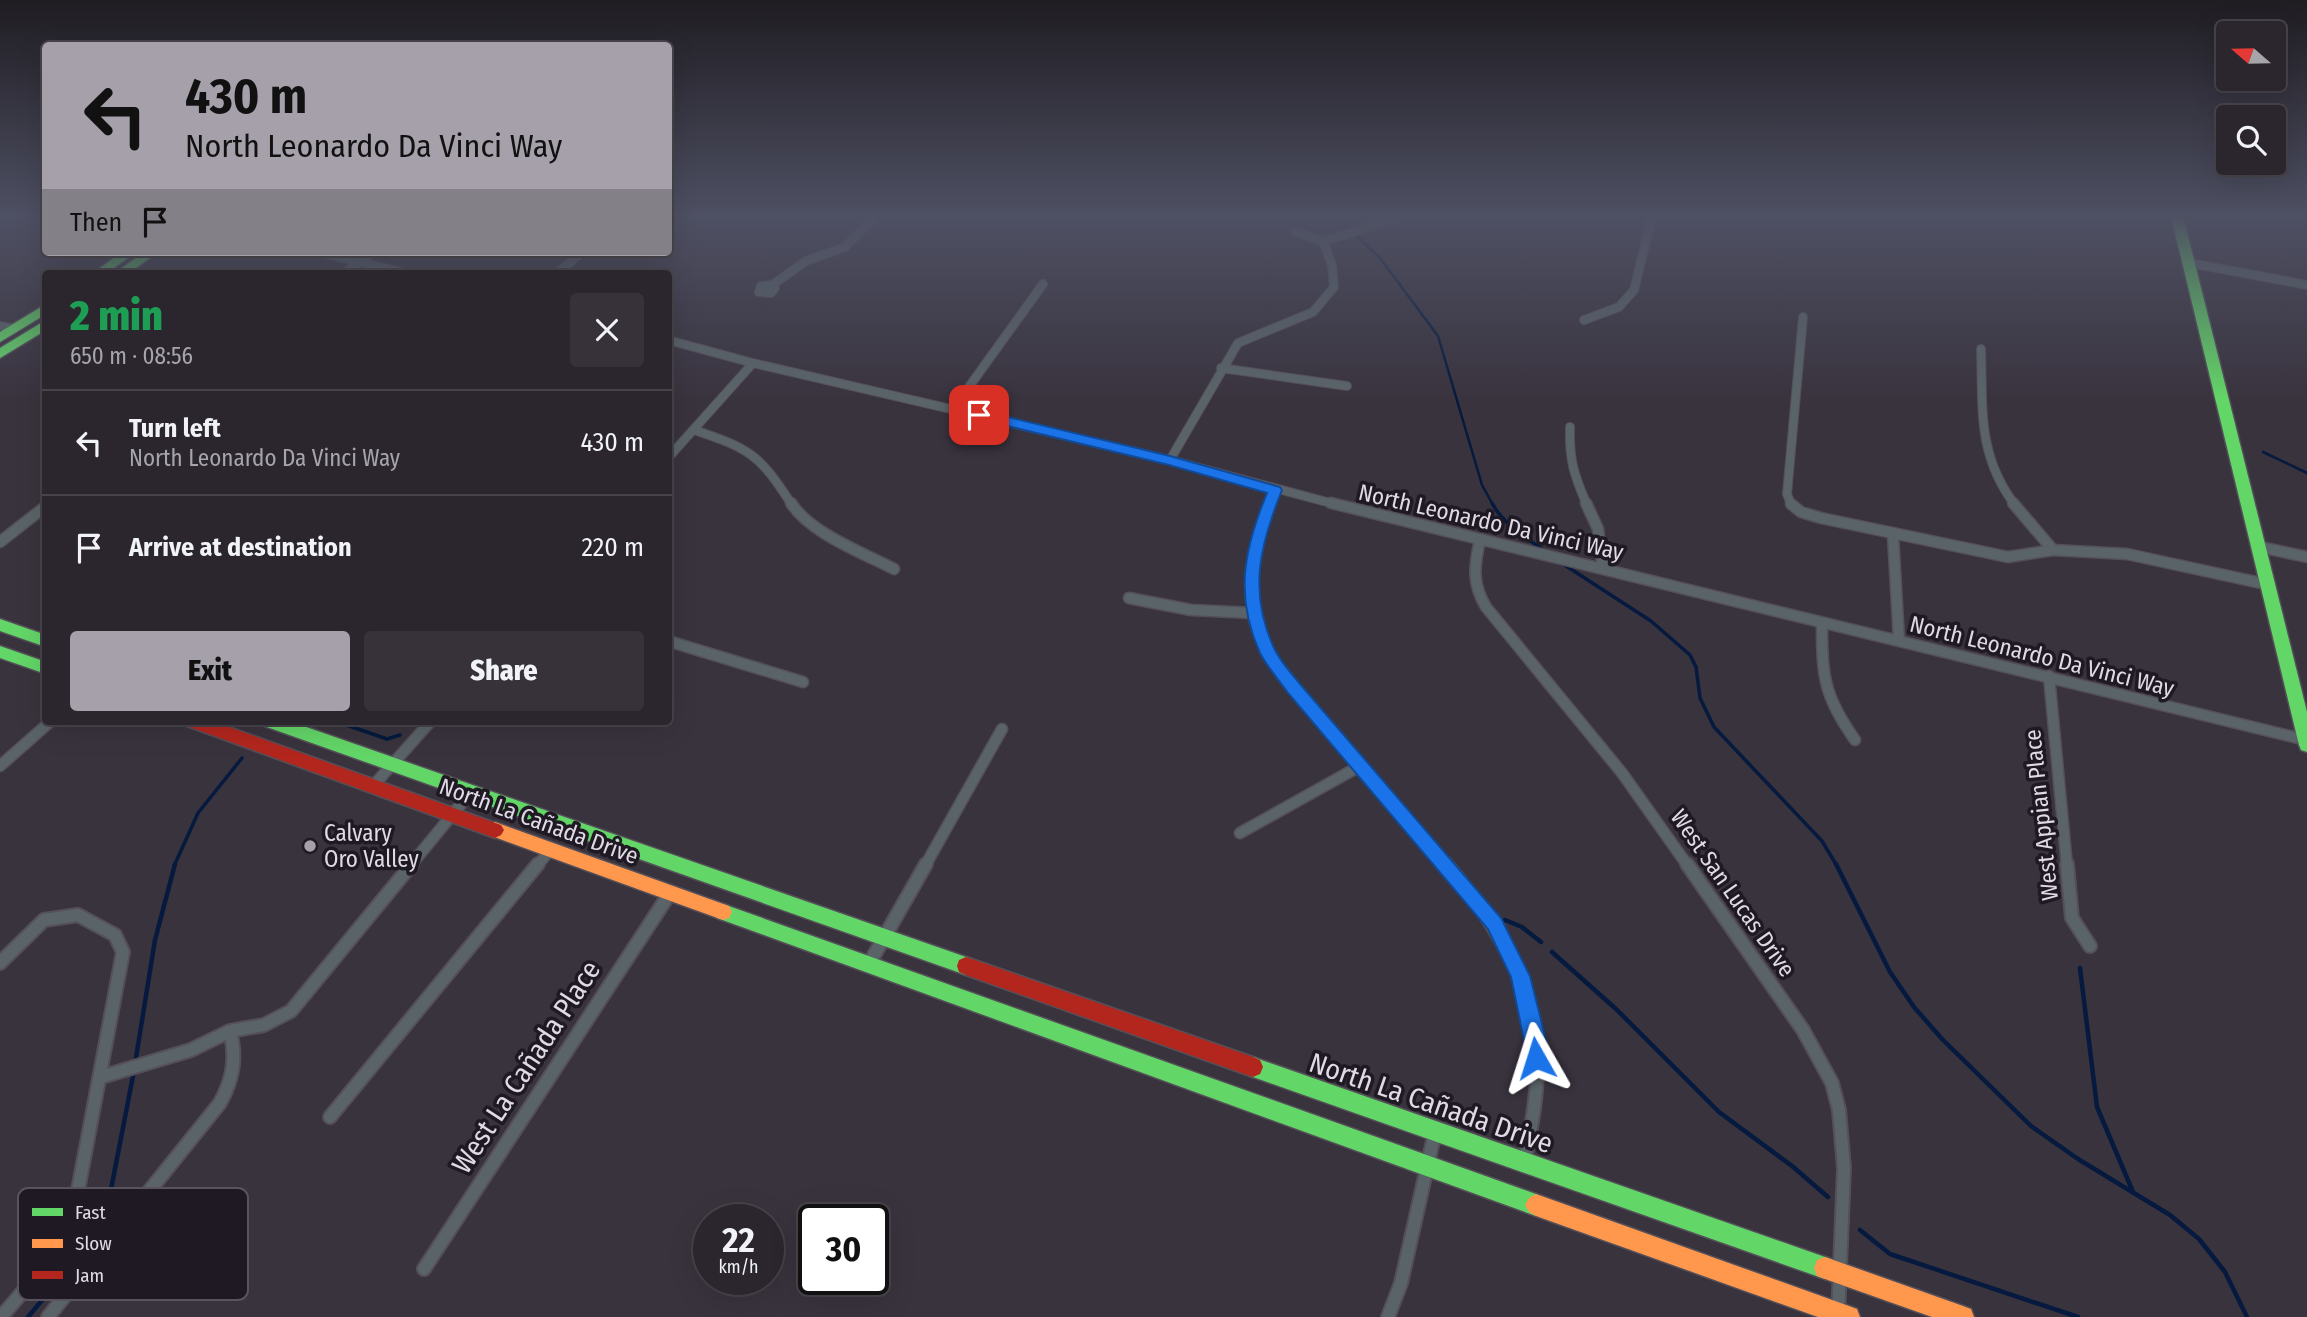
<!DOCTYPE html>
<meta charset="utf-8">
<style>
body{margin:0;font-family:"Fira Sans Condensed",sans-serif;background:#37323a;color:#f1f3f6;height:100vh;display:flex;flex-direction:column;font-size:26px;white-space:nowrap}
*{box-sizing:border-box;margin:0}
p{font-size:23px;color:#a6a5aa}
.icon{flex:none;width:38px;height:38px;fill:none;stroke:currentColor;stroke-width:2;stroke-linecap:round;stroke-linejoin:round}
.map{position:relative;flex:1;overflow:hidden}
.drawer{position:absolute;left:42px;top:270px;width:630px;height:455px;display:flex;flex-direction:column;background:#2b262e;border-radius:7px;box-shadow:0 7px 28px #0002,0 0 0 2px #47434a}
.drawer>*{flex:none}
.hud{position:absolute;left:42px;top:42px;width:630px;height:214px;border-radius:7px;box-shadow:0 7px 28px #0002,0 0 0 2px #47434a;background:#a6a0ab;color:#111;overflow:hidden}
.needle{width:46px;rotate:290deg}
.controls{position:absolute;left:2216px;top:21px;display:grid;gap:14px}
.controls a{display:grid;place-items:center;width:70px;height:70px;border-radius:7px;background:#2b262e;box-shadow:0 7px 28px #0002,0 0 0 2px #47434a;font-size:35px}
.speed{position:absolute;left:693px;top:1204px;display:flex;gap:14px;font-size:35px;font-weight:700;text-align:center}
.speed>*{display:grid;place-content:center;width:91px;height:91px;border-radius:50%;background:#2b262e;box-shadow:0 7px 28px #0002,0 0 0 2px #47434a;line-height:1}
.speed small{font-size:18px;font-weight:400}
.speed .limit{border:4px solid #111;border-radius:10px;background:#fff;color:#111}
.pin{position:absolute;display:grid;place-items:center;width:60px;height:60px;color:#fff;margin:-30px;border-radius:14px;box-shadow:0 4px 10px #0006}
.me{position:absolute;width:77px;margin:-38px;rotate:354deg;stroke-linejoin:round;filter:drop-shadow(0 0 5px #0008)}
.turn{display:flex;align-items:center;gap:24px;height:147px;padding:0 28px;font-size:32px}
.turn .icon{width:91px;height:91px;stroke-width:2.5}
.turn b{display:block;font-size:49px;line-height:60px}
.then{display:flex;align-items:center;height:66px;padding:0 28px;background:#0003;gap:14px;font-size:26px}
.round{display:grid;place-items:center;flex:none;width:74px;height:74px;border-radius:7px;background:#37323a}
.head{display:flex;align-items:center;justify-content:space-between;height:119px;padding:0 28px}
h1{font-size:42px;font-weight:800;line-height:52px;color:#1e9e55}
.action{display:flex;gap:14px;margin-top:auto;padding:14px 28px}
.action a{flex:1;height:80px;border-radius:7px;background:#a6a0ab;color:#111;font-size:28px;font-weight:800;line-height:80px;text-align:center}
.action a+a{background:#37323a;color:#f1f3f6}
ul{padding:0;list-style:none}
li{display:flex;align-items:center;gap:21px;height:105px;padding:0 28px;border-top:2px solid #47434a}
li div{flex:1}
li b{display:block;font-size:26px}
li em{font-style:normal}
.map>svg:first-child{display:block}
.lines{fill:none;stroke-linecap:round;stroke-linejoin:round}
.stream-far2{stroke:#051a3e;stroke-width:2.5}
.stream-far1{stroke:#051a3e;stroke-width:3.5}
.stream{stroke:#051a3e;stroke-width:4.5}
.street-far2-casing{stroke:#544f58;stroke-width:10}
.street-far1-casing{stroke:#544f58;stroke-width:13}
.street-casing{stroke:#544f58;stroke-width:16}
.fast-casing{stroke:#544f58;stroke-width:3}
.slow-casing{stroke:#544f58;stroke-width:3}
.jam-casing{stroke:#544f58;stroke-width:3}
.street-far2{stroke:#5a6468;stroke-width:8}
.street-far1{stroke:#5a6468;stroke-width:10}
.street{stroke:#5a6468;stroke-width:12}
.fast{fill:#63d668;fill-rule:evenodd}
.slow{fill:#ff974d;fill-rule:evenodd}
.jam{fill:#b3261e;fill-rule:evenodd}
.route{fill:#1a73e8;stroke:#114b97;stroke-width:2}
.poi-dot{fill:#a6a0ab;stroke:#1e1922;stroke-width:2.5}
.labels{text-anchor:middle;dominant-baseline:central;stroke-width:7;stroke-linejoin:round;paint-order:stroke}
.street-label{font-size:23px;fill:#e0dae6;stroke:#1e1922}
.poi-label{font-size:23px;fill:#e0dae6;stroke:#1e1922;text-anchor:start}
.near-street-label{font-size:28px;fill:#e0dae6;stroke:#1e1922}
.key{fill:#1e1922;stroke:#58535d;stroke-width:2}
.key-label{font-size:19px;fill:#e0dae6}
</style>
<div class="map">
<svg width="2307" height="1317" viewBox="0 0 2307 1317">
<rect width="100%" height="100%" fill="#39333e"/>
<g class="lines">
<!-- stream-far2 -->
<path class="stream-far2" d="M1336,216L1380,258L1438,336L1482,485L1493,505
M2263,452L2307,473"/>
<!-- stream-far1 -->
<path class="stream-far1" d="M1492,503C1503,524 1526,538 1545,551
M1563,564L1651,621L1690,655L1696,667L1700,698L1714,727L1822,841L1837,866
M335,721L387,739L400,735
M174,866L198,813L242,758"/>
<!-- stream -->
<path class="stream" d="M1836,864L1890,972L1914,1007L1942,1039L2031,1126L2078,1159L2170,1215L2199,1239L2225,1272L2247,1317
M1505,920L1522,927L1541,942
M1552,952L1616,1009L1719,1112L1792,1166L1828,1197
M2080,968L2097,1107L2133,1192
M135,1064L155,940L175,864
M1860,1230L1890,1254L2078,1317
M28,1317L82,1253L106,1215L134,1071"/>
<defs>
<path id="street-far2" d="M1065,216H1089
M1323,241L1400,218
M318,252L405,273
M2190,263L2307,285
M345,273L373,252
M558,273L582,252
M772,285L806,261L845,247L876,216
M772,285L775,288L771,293L759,292L761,286Z
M1584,320L1619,307L1634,290L1652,216
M0,326L14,329
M668,340L753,363L1170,460L1338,505
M1981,349C1983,409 1977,455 2015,505
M1221,368L1347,386
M953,409L1043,284
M1570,427C1569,460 1574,475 1587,505
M694,430C751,449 759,454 792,505
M668,458L753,363
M1170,460L1238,343L1313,312L1334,287L1332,265L1323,241L1296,232
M1791,504L1787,494L1803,317
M1269,505L1275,490"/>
<path id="street-far1" d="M791,503C810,533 863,553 894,569
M1270,503C1256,537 1247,576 1253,613C1262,664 1310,707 1342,745C1377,785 1412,825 1448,866
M1331,503L2306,740
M1586,503L1598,529L1603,568
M2013,503L2053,550
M1791,504L1801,512L1821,518L2008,557L2053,550L2127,554L2270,585
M1893,535L1899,640
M1480,540C1474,566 1472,584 1486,607L1622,773L1688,866
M0,542L46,506
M2260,547L2307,557
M1129,598L1191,610L1253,613
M1822,624C1822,677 1824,696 1855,740
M668,641L803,682
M2049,676L2067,866
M0,766L51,721
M373,786L431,721
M1240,833L1360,766
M410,866L471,792
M537,866L550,850
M925,866L1002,729"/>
<path id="street" d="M1446,864C1496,921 1538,990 1537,1069C1537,1101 1530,1133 1524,1164
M1687,864L1803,1030L1832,1083L1839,1110L1844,1168L1838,1317
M2067,864L2072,918L2090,946
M0,963L44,920L78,915L115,935L123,952L72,1222L57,1252L1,1317
M869,964L926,864
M101,1077L191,1050L230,1031L264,1025L291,1011L412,864
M330,1117L538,864
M424,1269L670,893
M48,1317L220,1103C233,1079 237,1058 230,1031
M1388,1317L1401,1283L1435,1132"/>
<path id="fast" d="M2171,216H2183L2307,712V752L2301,750L2299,745Z
M122,252H136L107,273H93Z
M144,252H158L129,273H115Z
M46,304V314L0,342V332Z
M46,320V330L0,358V348Z
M0,619L46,635V647L0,631Z
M0,646L46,662V674L0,658Z
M262,721H289L966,957L973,960L975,966L973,972L966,975L264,726Z
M723,904L1536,1194L1543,1198L1547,1205L1543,1212L1536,1216L717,918L714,912L717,906Z
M1253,1057L1825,1257L1833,1260L1836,1268L1833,1276L1825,1279L1253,1077L1246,1074L1243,1067L1246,1060Z"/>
<path id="slow" d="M495,822L729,906L732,912L729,918L723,920L489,835L486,830L489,825Z
M1536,1194L1849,1306L1857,1309L1860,1317H1818L1536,1216L1529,1212L1525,1205L1529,1198Z
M1825,1257L1963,1306L1971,1309L1974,1317H1932L1825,1279L1817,1276L1814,1268L1817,1260Z"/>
<path id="jam" d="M185,721H212L501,825L504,830L501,835L495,838L187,726Z
M966,957L1253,1057L1260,1060L1263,1067L1260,1074L1253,1077L966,975L959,972L957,966L959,960Z"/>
</defs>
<!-- street-far2 casing -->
<use href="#street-far2" class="street-far2-casing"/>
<!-- street-far1 casing -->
<use href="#street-far1" class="street-far1-casing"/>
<!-- street casing -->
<use href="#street" class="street-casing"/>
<!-- fast casing -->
<use href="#fast" class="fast-casing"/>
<!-- slow casing -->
<use href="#slow" class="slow-casing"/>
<!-- jam casing -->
<use href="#jam" class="jam-casing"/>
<!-- street-far2 -->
<use href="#street-far2" class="street-far2"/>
<!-- street-far1 -->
<use href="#street-far1" class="street-far1"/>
<!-- street -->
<use href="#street" class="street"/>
<!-- fast -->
<use href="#fast" class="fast"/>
<!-- slow -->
<use href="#slow" class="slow"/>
<!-- jam -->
<use href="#jam" class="jam"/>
</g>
<!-- sky -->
<linearGradient id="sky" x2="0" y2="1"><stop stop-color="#1f1c22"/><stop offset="0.54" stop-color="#4e5063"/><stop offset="1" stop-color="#4e5063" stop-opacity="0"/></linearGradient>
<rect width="2307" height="400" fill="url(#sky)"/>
<!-- route -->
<path class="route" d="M979,410L1170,456L1280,487L1282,490C1260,545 1248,592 1274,648C1280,661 1291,673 1300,684L1501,918L1530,976L1546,1040V1058L1543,1064L1536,1067L1529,1064L1511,977L1488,929L1288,693C1279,680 1267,667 1260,653C1234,596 1244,549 1267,493L1169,465L974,418L972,415Z"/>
<!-- markers -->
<circle class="poi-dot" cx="310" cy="846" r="7"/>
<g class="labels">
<!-- street labels -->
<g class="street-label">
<text transform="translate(1491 522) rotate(13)">North Leonardo Da Vinci Way</text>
<text transform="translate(2042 656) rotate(14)">North Leonardo Da Vinci Way</text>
<text transform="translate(2041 815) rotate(-96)">West Appian Place</text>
<text transform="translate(539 821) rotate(20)">North La Cañada Drive</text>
<text transform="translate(1733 893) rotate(55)">West San Lucas Drive</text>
</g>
<!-- poi labels -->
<g class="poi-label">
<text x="324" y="833">Calvary<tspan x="324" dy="26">Oro Valley</tspan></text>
</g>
<!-- near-street labels -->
<g class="near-street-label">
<text transform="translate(526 1067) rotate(-57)">West La Cañada Place</text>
<text transform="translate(1431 1103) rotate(19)">North La Cañada Drive</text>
</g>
</g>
<!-- legend -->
<rect x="18" y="1188" width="230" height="112" rx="10" class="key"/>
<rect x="32" y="1208" width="31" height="8" fill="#63d668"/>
<rect x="32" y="1239" width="31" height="9" fill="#ff974d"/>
<rect x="32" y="1271" width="31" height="8" fill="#b3261e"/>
<g class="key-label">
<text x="75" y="1219">Fast</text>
<text x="75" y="1250">Slow</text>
<text x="75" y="1282">Jam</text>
</g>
</svg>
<div class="controls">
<a><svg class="needle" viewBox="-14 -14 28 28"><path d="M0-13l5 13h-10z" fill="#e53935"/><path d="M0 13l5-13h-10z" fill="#a6a5aa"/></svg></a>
<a><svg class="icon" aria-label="search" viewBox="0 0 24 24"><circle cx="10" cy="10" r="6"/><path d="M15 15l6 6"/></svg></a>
</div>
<div class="speed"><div>22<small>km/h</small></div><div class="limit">30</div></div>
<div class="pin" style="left:979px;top:415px;background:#d93025"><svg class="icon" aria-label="arrive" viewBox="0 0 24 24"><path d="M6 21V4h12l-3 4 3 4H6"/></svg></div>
<svg class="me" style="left:1536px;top:1058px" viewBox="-20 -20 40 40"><path d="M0-17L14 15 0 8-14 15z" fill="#1a73e8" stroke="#fff" stroke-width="4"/></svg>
<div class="hud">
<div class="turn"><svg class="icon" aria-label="left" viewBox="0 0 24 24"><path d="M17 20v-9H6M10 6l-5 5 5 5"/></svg><div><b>430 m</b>North Leonardo Da Vinci Way</div></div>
<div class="then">Then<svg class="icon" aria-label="arrive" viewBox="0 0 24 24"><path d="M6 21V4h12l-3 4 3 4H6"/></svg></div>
</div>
<section class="drawer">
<div class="head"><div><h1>2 min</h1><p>650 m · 08:56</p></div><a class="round"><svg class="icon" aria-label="close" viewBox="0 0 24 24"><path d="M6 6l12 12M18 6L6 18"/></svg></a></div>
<ul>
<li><svg class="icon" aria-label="left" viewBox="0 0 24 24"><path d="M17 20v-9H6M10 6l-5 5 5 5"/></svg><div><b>Turn left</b><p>North Leonardo Da Vinci Way</p></div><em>430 m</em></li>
<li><svg class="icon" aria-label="arrive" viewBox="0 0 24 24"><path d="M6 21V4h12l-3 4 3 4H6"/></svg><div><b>Arrive at destination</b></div><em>220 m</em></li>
</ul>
<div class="action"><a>Exit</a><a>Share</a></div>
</section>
</div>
